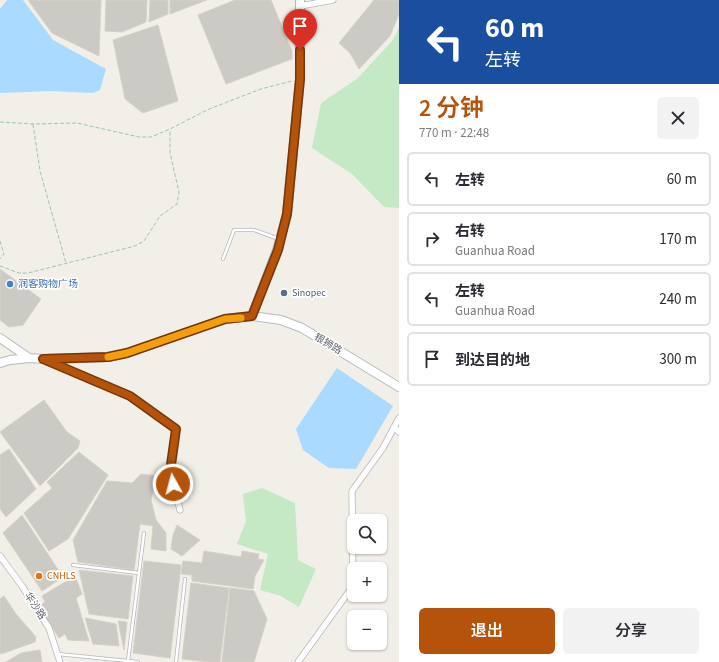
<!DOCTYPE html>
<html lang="zh">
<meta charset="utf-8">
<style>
body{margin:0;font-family:"Source Sans 3","Noto Sans SC",sans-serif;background:#f2f2f3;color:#2b2b33;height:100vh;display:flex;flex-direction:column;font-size:15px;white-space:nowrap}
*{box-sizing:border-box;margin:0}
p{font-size:13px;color:#7c7c81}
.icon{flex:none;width:22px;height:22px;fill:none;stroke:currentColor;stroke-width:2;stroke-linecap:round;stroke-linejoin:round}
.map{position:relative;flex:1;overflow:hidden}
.sheet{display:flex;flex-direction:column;background:#fff;width:320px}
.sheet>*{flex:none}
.hud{background:#1a4fa0;color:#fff;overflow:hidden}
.fabs{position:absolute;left:347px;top:514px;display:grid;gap:8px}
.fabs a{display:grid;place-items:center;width:40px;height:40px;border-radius:6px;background:#fff;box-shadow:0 1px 3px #0004;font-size:20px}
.pin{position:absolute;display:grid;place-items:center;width:34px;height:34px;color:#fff;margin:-41px -17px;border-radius:50% 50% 50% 0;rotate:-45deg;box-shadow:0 0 4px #0007}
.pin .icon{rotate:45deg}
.me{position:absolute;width:44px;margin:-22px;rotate:353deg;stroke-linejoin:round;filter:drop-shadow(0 0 3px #0008)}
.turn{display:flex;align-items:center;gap:14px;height:84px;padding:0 20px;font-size:18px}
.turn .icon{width:52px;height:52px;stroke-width:2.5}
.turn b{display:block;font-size:28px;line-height:34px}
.round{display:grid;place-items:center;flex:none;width:42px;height:42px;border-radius:6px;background:#f2f2f3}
.headline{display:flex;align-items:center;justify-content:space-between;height:68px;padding:0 20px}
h1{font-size:24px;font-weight:600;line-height:30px;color:#b45309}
.primary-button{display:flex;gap:8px;margin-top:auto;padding:8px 20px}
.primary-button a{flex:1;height:46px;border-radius:6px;background:#b45309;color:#fff;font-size:16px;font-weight:600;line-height:46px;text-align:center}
.primary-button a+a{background:#f2f2f3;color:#2b2b33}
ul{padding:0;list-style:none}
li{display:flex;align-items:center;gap:12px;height:54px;margin:0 8px 6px;padding:0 12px;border:2px solid #e1e1e2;border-radius:6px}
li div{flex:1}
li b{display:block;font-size:15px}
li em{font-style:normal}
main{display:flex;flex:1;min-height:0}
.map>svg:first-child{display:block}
.green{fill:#c5e8c5}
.water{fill:#aadaff}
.building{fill:#cccac5;stroke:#d6d1c6}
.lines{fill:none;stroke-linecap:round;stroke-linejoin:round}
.lane-casing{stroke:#b5b8bc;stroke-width:4}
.street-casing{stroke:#b5b8bc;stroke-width:7}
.secondary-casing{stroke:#b6babf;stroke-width:10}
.path{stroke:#9cc7a9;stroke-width:1;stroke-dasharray:4 2;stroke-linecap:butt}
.lane{stroke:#fff;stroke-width:2.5}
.street{stroke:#fff;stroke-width:5.5}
.secondary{stroke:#fff;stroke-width:8}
.route-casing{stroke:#753606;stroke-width:10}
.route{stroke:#b45309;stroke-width:7}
.slow{stroke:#f59e0b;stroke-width:7}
.shop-dot{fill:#3f7fe0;stroke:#fff;stroke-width:1.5}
.service-dot{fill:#5c6f8a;stroke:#fff;stroke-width:1.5}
.food-dot{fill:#e8710a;stroke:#fff;stroke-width:1.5}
.labels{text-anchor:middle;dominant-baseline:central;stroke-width:3.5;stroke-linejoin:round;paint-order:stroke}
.shop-label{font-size:10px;fill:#366cbe;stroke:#fff;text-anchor:start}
.service-label{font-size:10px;fill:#4e5e75;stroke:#fff;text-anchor:start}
.street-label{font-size:10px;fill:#5f6368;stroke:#fff}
.food-label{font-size:10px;fill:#c56008;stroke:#fff;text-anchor:start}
</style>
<main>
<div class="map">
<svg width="399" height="662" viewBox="0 0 399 662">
<rect width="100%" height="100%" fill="#f1efe8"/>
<!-- green -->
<path class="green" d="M399,28V208L384,207L352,174L312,148L321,103L357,79L392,41Z
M262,488L295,503L298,560L316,569L299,607L281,596L260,590L268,554L237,544L246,521L243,494Z"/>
<!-- water -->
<path class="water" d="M7,0H23L53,40L106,69L100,90L93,93L50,91L0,93V9Z
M337,368L393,406L356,469L329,468L303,450L296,429Z"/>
<!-- building -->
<path class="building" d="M28,0H101L99,56L52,33Z
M106,0H147L146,22L122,32L105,31Z
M150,0H168V14L149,22Z
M170,0H207L170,14Z
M235,0H271L292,51V59L226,84L198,15Z
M374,0H399V14L390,36L359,69L350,53L339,43Z
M158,25L178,101L143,113L125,99L113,40Z
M0,269L41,299L23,325L9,327L0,320Z
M44,400L67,432L80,441L78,448L40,486L0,432Z
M9,449L36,489L6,517L0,509V455Z
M79,452L108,475L68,539L49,551L24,513L52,488L47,482Z
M141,474L156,476L151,500L156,520L166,533V551L151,549L153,526L140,524L134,570L78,562L73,540L107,481L132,483Z
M22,515L63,577L42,591L3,533Z
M177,525L200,540L182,556L171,549L173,535Z
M204,551L241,557L242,551L259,554L258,559L264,560L255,576L253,589L192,581V575L181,574L183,561L202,563Z
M144,561L181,565L170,658L133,653Z
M79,570L133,576L128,619L89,614Z
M75,576L82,594L76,598L89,641L68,640L65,634L59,638L39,606L45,602L42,596Z
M191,583L229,588L220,662H208L182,659Z
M230,588L254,591L267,619L254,662H222Z
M4,596L16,614L36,637L35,642L1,654L0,653V599Z
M85,618L116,624L119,646L93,644Z
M118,621L127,622L124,650Z
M40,650L42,662H6L21,653Z"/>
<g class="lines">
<defs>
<path id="lane" d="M223,259L234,230H254L279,239
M73,565L139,573
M58,654L138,662
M128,661L144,533
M176,662L185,579"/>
<path id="street" d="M300,6L333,0
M45,360L130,396L176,429L170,472L180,510
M394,427L399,432
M0,556L22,586L49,628L60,662
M298,662L353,586L352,491L383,448L399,418"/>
<path id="secondary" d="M252,316L277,250L287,214L300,79V0
M0,338L29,358
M0,363L10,360L29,358L43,359L108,357L127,353L225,319L252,316L281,320L302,328L399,387"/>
</defs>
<!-- lane casing -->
<use href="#lane" class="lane-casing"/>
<!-- street casing -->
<use href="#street" class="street-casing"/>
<!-- secondary casing -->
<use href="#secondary" class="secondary-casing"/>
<!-- path -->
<path class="path" d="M0,122L33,124L77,123L139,137H151L170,129L209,109L261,89L292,81
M33,124L40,171L66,263
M0,241L4,254L0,259
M0,266L19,273H28L135,246L144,241L160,216L177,204L179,192L170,153V130"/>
<!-- lane -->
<use href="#lane" class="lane"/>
<!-- street -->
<use href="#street" class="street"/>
<!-- secondary -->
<use href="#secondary" class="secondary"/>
</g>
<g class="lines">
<defs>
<path id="route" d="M173,484L170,472L176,429L130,396L43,359L108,357L127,353L225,319L252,316L278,250L287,214L300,79V50"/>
</defs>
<!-- route casing -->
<use href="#route" class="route-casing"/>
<!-- route -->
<use href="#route" class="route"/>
<!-- slow -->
<path class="slow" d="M108,357L127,353L225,319L241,318"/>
</g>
<!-- markers -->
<circle class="shop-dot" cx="10" cy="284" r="4"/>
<circle class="service-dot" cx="284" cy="293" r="4"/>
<circle class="food-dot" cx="39" cy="576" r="4"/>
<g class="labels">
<!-- shop labels -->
<g class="shop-label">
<text x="18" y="284">润客购物广场</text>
</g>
<!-- service labels -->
<g class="service-label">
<text x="292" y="293">Sinopec</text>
</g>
<!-- street labels -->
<g class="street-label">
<text transform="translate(328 344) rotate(31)">银狮路</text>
<text transform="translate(35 606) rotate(57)">华沙路</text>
</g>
<!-- food labels -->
<g class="food-label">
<text x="47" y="576">CNHLS</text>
</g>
</g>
</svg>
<div class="fabs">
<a><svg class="icon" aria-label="search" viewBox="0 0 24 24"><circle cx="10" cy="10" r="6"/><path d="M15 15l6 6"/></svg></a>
<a>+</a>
<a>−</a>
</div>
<div class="pin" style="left:300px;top:50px;background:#d93025"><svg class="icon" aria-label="arrive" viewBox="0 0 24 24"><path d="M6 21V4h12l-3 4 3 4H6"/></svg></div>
<svg class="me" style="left:173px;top:484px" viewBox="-20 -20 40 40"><circle r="17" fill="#b45309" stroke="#fff" stroke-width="3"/><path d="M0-11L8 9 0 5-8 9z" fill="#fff"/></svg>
</div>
<section class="sheet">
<div class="hud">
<div class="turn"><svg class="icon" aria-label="left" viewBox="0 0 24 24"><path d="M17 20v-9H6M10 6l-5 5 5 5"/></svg><div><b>60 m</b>左转</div></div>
</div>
<div class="headline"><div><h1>2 分钟</h1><p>770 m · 22:48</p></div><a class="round"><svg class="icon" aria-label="close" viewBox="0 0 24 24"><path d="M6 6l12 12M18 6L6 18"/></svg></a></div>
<ul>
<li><svg class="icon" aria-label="left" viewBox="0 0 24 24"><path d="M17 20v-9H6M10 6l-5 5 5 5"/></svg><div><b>左转</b></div><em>60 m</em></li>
<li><svg class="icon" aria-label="right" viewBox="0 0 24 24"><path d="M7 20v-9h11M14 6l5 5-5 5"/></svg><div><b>右转</b><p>Guanhua Road</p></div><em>170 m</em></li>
<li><svg class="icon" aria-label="left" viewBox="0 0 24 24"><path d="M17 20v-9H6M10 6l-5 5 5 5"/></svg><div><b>左转</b><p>Guanhua Road</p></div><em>240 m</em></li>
<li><svg class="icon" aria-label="arrive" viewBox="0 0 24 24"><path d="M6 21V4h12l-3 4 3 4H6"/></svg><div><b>到达目的地</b></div><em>300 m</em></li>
</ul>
<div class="primary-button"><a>退出</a><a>分享</a></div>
</section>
</main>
